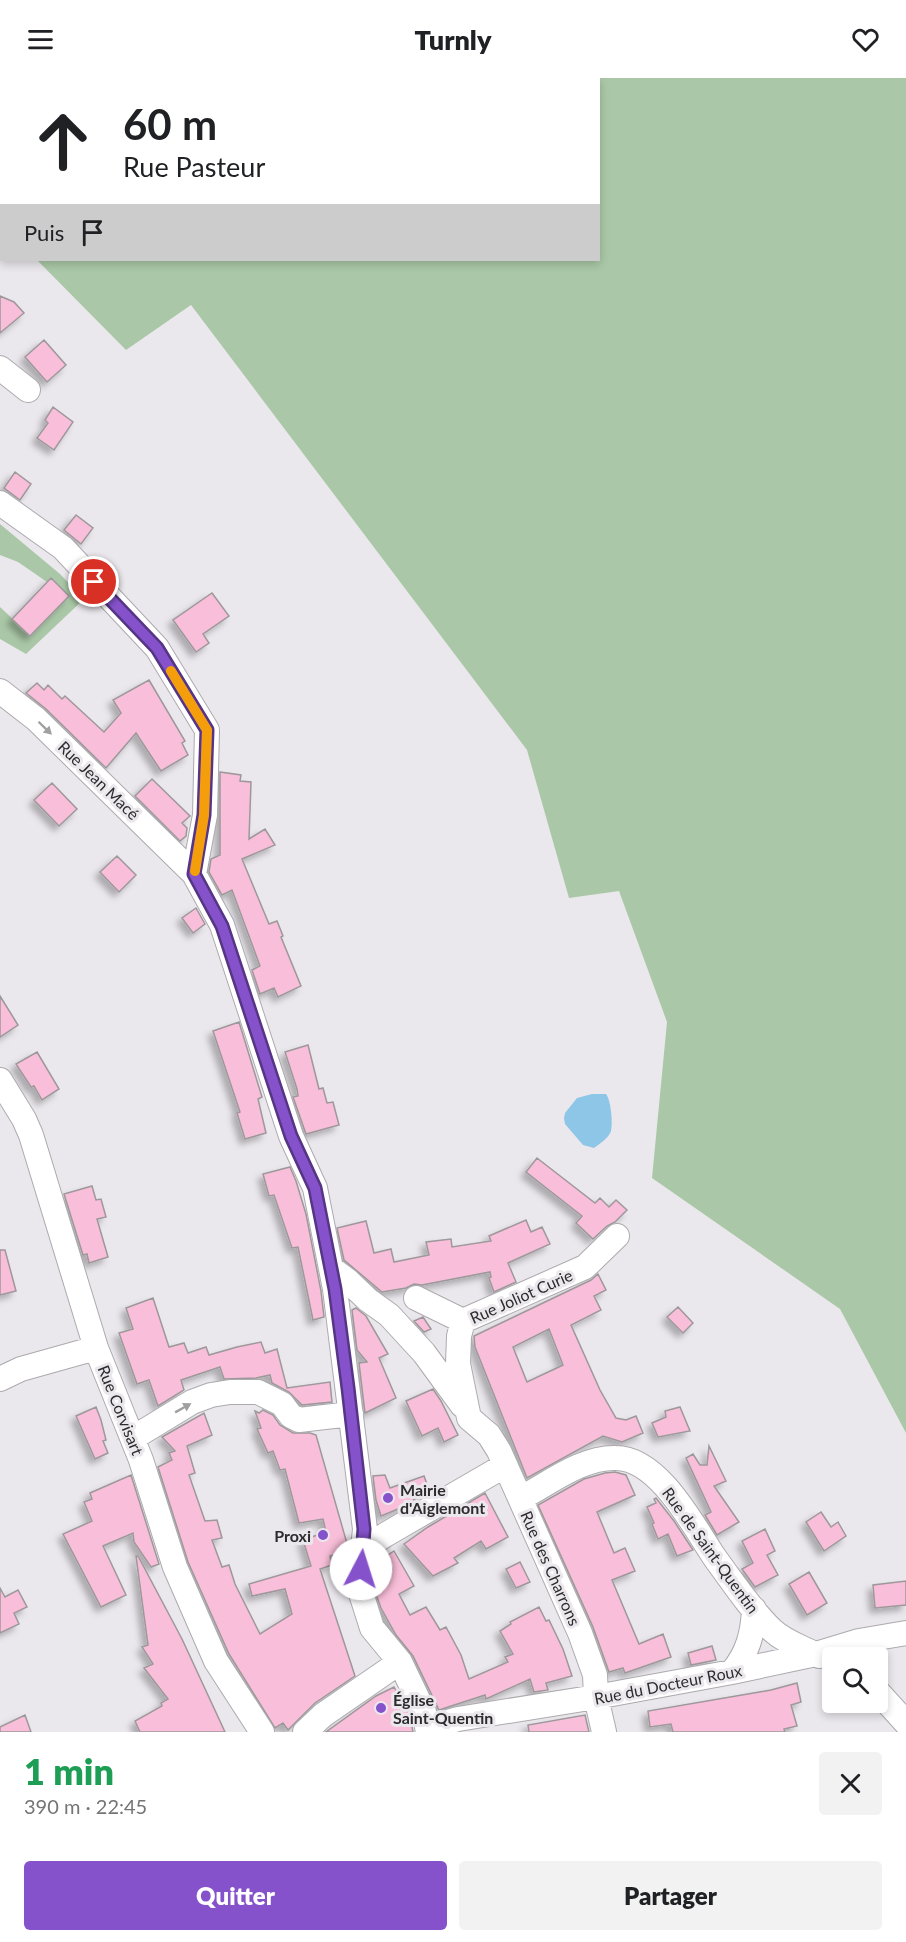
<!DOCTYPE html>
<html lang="fr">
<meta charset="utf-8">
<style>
body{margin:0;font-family:Lato,sans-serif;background:#f2f2f2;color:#202124;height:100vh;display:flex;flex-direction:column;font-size:22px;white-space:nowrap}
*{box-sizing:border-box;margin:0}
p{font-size:20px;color:#757577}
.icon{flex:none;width:33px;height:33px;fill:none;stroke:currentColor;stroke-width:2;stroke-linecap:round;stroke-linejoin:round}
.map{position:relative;height:1654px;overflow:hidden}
.panel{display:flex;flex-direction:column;background:#fff;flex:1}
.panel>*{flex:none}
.hud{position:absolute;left:0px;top:0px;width:600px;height:183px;box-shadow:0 3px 9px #0003;background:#fff;color:#202124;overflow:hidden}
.controls{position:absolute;left:822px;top:1569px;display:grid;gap:12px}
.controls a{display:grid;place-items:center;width:66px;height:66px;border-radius:6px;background:#fff;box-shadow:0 3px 9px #0003;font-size:30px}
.pin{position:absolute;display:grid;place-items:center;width:51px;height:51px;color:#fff;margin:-26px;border:3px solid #fff;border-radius:50%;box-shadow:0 2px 6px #0007}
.me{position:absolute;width:66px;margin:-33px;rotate:5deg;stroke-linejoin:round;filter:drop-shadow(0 0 4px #0008)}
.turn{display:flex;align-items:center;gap:21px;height:126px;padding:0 24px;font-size:27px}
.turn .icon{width:78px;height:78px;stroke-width:2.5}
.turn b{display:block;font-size:42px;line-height:51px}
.then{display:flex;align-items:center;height:57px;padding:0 24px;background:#0003;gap:12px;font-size:22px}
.round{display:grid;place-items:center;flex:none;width:63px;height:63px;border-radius:6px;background:#f2f2f2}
.overview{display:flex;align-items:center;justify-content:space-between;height:102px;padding:0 24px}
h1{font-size:36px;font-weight:800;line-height:45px;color:#1e9e55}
.primary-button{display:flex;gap:12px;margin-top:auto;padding:12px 24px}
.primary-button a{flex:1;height:69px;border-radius:6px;background:#8552cb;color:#fff;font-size:24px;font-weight:800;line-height:69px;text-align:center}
.primary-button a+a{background:#f2f2f2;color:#202124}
header{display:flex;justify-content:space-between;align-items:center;height:78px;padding:0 24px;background:#fff;font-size:27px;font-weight:800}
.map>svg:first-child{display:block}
.green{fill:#aac8a7}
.water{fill:#8ec6e8}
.building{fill:#f9bed9;stroke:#9d989a;stroke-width:1.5;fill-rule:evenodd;filter:url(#shadow)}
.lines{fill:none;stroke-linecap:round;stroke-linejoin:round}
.minor-casing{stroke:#acaaae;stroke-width:26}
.minor{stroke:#fff;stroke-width:24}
.oneway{fill:#a0a0a0}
.route-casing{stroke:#563584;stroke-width:15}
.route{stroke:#8552cb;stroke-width:10}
.slow{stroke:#f59e0b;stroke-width:10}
.poi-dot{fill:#8552cb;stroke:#ebe8ed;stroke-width:2}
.labels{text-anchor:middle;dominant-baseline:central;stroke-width:6;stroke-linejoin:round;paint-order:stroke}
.street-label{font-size:16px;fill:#2c2b2d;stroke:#ebe8ed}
.poi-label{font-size:16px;font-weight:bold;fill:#2c2b2d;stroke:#ebe8ed;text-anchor:start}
</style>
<header><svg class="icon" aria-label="menu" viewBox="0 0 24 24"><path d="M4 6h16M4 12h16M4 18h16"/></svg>Turnly<svg class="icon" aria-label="heart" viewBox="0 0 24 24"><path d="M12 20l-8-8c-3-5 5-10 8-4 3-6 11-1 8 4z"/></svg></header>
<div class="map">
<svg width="906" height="1654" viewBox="0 0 906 1654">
<defs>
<filter id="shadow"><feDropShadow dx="-5" dy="5" stdDeviation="3" flood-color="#0004"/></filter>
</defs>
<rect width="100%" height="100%" fill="#ebe8ed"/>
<!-- green -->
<path class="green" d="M0,0H906V1355L840,1231L652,1100L667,944L619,813L569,820L527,672L191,227L126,272L37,182H598V2H2L1,146Z
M0,446L60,496L84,521L26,576L0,561V529L30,557L47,504L18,484L0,477Z"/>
<!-- water -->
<path class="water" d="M592,1016H606C611,1022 613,1045 611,1053C609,1060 599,1066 594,1070L583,1067L565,1046L564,1040L565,1035L577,1020Z"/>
<!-- building -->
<path class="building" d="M0,218L14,224L24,235L0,255Z
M44,262L66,287L47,304L25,279Z
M53,329L73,344L54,372L37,360L48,345L45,342Z
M15,394L31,406L20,422L4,410Z
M76,437L93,450L81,466L64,452Z
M51,500L69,518L30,558L12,541Z
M212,515L229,538L203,556L209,565L196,574L173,542Z
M149,602L185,663L182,665L188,677L161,693L136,655L106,690L46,631L26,615L37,605L44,612L48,607L62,621L65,618L104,654L121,635L113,622Z
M220,694L241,697L240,703L251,704L249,761L265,751L275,767L242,781L269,846L277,843L283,858L281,859L301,908L278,919L274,910L260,916L252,892L260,888L232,812L222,817L209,794L211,781L220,777Z
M152,701L190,738L182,745L187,750L186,758L180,763L135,718Z
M52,705L77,731L59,748L34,722Z
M117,778L136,797L119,814L100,794Z
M196,830L205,846L193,855L182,840Z
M0,918L18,947L0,959Z
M239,944L262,1019L258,1021L266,1055L245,1061L237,1035L240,1034L213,953Z
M308,967L319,1011L323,1010L327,1025L333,1024L339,1047L306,1056L293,1019L298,1018L297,1011L285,974Z
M37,974L59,1011L42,1022L34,1008L31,1009L16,986Z
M537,1080L595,1125L600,1120L609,1129L616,1122L627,1132L615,1144L607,1148L593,1161L576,1145L582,1138L526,1094Z
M290,1089L296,1103L306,1136L321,1213L324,1239L313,1242L298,1169L292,1170L274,1117L269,1118L263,1096Z
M92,1108L96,1122L101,1121L106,1139L97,1141L108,1179L89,1185L87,1176L83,1177L64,1116Z
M526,1142L531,1154L542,1149L550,1166L508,1185L516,1204L494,1214L489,1200L491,1199L490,1194L422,1207L414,1206L406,1210L382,1214L344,1182L337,1150L366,1143L374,1175L391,1171L394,1184L429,1177L426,1164L451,1161L452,1169L491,1163L489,1158Z
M0,1172H5L16,1213L0,1217Z
M598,1196L606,1212L594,1218L601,1232L571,1247L600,1312L616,1340L626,1342L636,1338L643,1355L622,1364L603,1358L527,1400L475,1269L474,1258L591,1202ZM549,1251L563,1287L527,1304L513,1269Z
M153,1220L169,1269L184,1265L188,1275L206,1269L209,1277L237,1269L261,1264L265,1275L277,1271L287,1310L330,1304L332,1324L302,1327L289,1314L272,1305L270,1297L256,1300L224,1301L220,1289L181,1302L184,1312L158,1328L149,1302L137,1306L119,1255L133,1251L126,1230Z
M678,1229L693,1245L683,1255L667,1239Z
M356,1230L366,1238L388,1276L379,1280L396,1320L365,1335L359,1285L367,1284L357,1272L352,1232Z
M423,1239L431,1251L424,1254L414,1243Z
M433,1311L441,1323L458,1357L444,1364L438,1350L422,1358L406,1323Z
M96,1329L101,1342L106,1362L103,1363L108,1375L95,1381L76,1338Z
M680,1329L690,1353L658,1359L652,1345L666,1339L665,1333Z
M263,1332L273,1337L280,1347L293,1355H310L316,1357L348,1469V1473L330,1478L332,1487L320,1491L355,1598L315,1625L288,1652L283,1645L275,1650L229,1576L188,1484L158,1389L172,1382L169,1375L175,1373L162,1359L204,1335L212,1357L187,1368L195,1395L189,1397L205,1443L217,1442L222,1460L212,1462L222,1489L229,1487L235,1506L260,1556L292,1536L285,1511L252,1518L249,1506L311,1488L303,1462L326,1454L323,1441L299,1445L285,1391L280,1392L273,1373L268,1375L257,1351L261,1350L255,1333L259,1335Z
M709,1368L726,1403L714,1408L739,1444L717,1457L705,1437L711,1434L686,1380L693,1376L700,1387H707Z
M615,1394L626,1397L635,1417L597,1434L614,1475L625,1470L635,1493L612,1502L639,1566L663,1556L671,1579L625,1595L623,1590L609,1594L593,1549L538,1427L584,1401L605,1395Z
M131,1397L159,1486L151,1489L134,1464L133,1455L103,1468L126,1517L101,1529L63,1456L92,1443L84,1424L92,1421L90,1415Z
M385,1397L390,1410L424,1398L428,1409L408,1427L381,1438L376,1422L373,1398Z
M485,1415L508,1459L486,1471L481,1463L454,1480L458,1485L433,1498L404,1466L428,1449Z
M656,1420L674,1443L693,1472L677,1478L668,1456L658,1461L652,1446L654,1445L647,1429L656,1425L654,1421Z
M821,1434L831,1449L838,1444L846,1458L824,1473L806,1444Z
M765,1451L775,1473L767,1477L778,1497L755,1509L742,1491L753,1485L742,1463Z
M394,1473L414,1508L399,1516L410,1537L426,1529L440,1552L446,1549L461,1577L469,1601L508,1584L505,1579L513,1576L500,1553L511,1546L510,1544L539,1529L546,1543L549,1542L563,1571L572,1598L546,1605L548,1612L534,1614L530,1601L486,1621L485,1617L439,1632L413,1578L396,1557L381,1530L373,1508L376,1485Z
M136,1478H138L182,1561L225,1654H140L135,1643L162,1628L161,1625L168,1621L144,1590L153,1586L142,1569L148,1567Z
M520,1484L530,1504L516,1510L506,1491Z
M809,1494L827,1525L807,1537L789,1506Z
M906,1503V1527L875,1530L873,1507Z
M0,1510L5,1519L18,1512L27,1529L14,1535L19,1546L0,1555Z
M712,1568L716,1582L691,1587L688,1575Z
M797,1605L801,1624L791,1627L797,1648L784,1651L785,1654H673L671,1646L650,1649L648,1633L771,1612Z
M394,1609L410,1637L413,1654H326L376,1618Z
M25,1637L31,1654H0V1649Z
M585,1637L589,1654H529L528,1647Z"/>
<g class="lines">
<defs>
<path id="minor" d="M0,290L28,312
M0,425L63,470L157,570L207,652L205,737L194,796L222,847L291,1058L315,1110L335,1211L365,1451L359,1509L372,1550L400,1584L424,1634L428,1654
M0,613L36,641L194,796
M0,1002L24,1041L31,1057L96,1270L141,1382L175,1489L216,1583L262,1654
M331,1190L347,1202L368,1222L389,1237L424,1275L462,1327
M416,1220L463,1243L585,1189L617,1158
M463,1243L459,1258L458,1286L469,1340L489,1357L499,1373L580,1555L595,1597L596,1619L604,1654
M0,1301L21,1291L96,1270
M133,1360L192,1324L211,1317L230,1314H258L282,1326L291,1338L299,1342L351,1336
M521,1420C550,1405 582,1379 616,1380C659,1380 694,1449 715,1480C732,1503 751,1532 772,1552C786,1565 802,1569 819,1578
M362,1472L385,1457L504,1388
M732,1594C748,1575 753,1555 754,1531
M878,1614L906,1645
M428,1650L458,1641L596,1619L732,1594L816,1576L859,1563L906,1555
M305,1654L323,1637L400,1584"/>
</defs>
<!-- minor casing -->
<use href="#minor" class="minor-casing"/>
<!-- minor -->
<use href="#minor" class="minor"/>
</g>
<!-- one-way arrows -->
<defs><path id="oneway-solid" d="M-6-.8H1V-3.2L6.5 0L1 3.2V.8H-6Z" transform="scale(1.5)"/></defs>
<g class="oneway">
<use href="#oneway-solid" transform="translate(45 650) rotate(44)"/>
<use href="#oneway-solid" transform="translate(183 1330) rotate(-29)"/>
</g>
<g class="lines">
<defs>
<path id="route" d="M94,504L157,570L207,652L204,737L194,796L222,848L291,1058L315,1110L335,1211L348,1310L364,1451L361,1491"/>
</defs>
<!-- route casing -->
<use href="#route" class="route-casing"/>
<!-- route -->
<use href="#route" class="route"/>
<!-- slow -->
<path class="slow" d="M171,593L207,652L204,737L195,793"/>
</g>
<!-- markers -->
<g class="poi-dot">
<circle cx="388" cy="1420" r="6"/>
<circle cx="323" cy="1457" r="6"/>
<circle cx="381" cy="1630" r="6"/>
</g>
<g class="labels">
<!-- street labels -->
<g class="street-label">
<text transform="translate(99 702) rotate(44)">Rue Jean Macé</text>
<text transform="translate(521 1218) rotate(-24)">Rue Joliot Curie</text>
<text transform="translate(121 1332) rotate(68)">Rue Corvisart</text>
<text transform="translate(711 1472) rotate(54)">Rue de Saint-Quentin</text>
<text transform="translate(551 1490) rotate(66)">Rue des Charrons</text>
<text transform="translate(668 1606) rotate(-11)">Rue du Docteur Roux</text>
</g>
<!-- poi labels -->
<g class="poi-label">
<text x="400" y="1411">Mairie<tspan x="400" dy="18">d'Aiglemont</tspan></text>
<text x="311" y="1457" text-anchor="end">Proxi</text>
<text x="393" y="1621">Église<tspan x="393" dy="18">Saint-Quentin</tspan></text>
</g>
</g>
</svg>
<div class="controls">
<a><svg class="icon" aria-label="search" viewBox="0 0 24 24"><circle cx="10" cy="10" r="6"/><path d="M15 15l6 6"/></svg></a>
</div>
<div class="pin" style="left:94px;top:504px;background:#d93025"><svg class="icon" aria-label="arrive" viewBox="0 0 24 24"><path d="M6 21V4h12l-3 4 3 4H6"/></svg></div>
<svg class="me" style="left:361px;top:1491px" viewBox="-20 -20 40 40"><circle r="19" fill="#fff"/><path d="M0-13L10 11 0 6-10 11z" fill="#8552cb"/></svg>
<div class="hud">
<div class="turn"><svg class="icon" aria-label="ahead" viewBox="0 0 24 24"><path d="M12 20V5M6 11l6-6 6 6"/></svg><div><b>60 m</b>Rue Pasteur</div></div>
<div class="then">Puis<svg class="icon" aria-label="arrive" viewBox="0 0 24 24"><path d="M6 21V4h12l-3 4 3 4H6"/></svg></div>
</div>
</div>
<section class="panel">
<div class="overview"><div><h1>1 min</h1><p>390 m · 22:45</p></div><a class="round"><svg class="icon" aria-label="close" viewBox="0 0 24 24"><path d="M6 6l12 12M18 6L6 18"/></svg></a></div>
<div class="primary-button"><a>Quitter</a><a>Partager</a></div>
</section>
